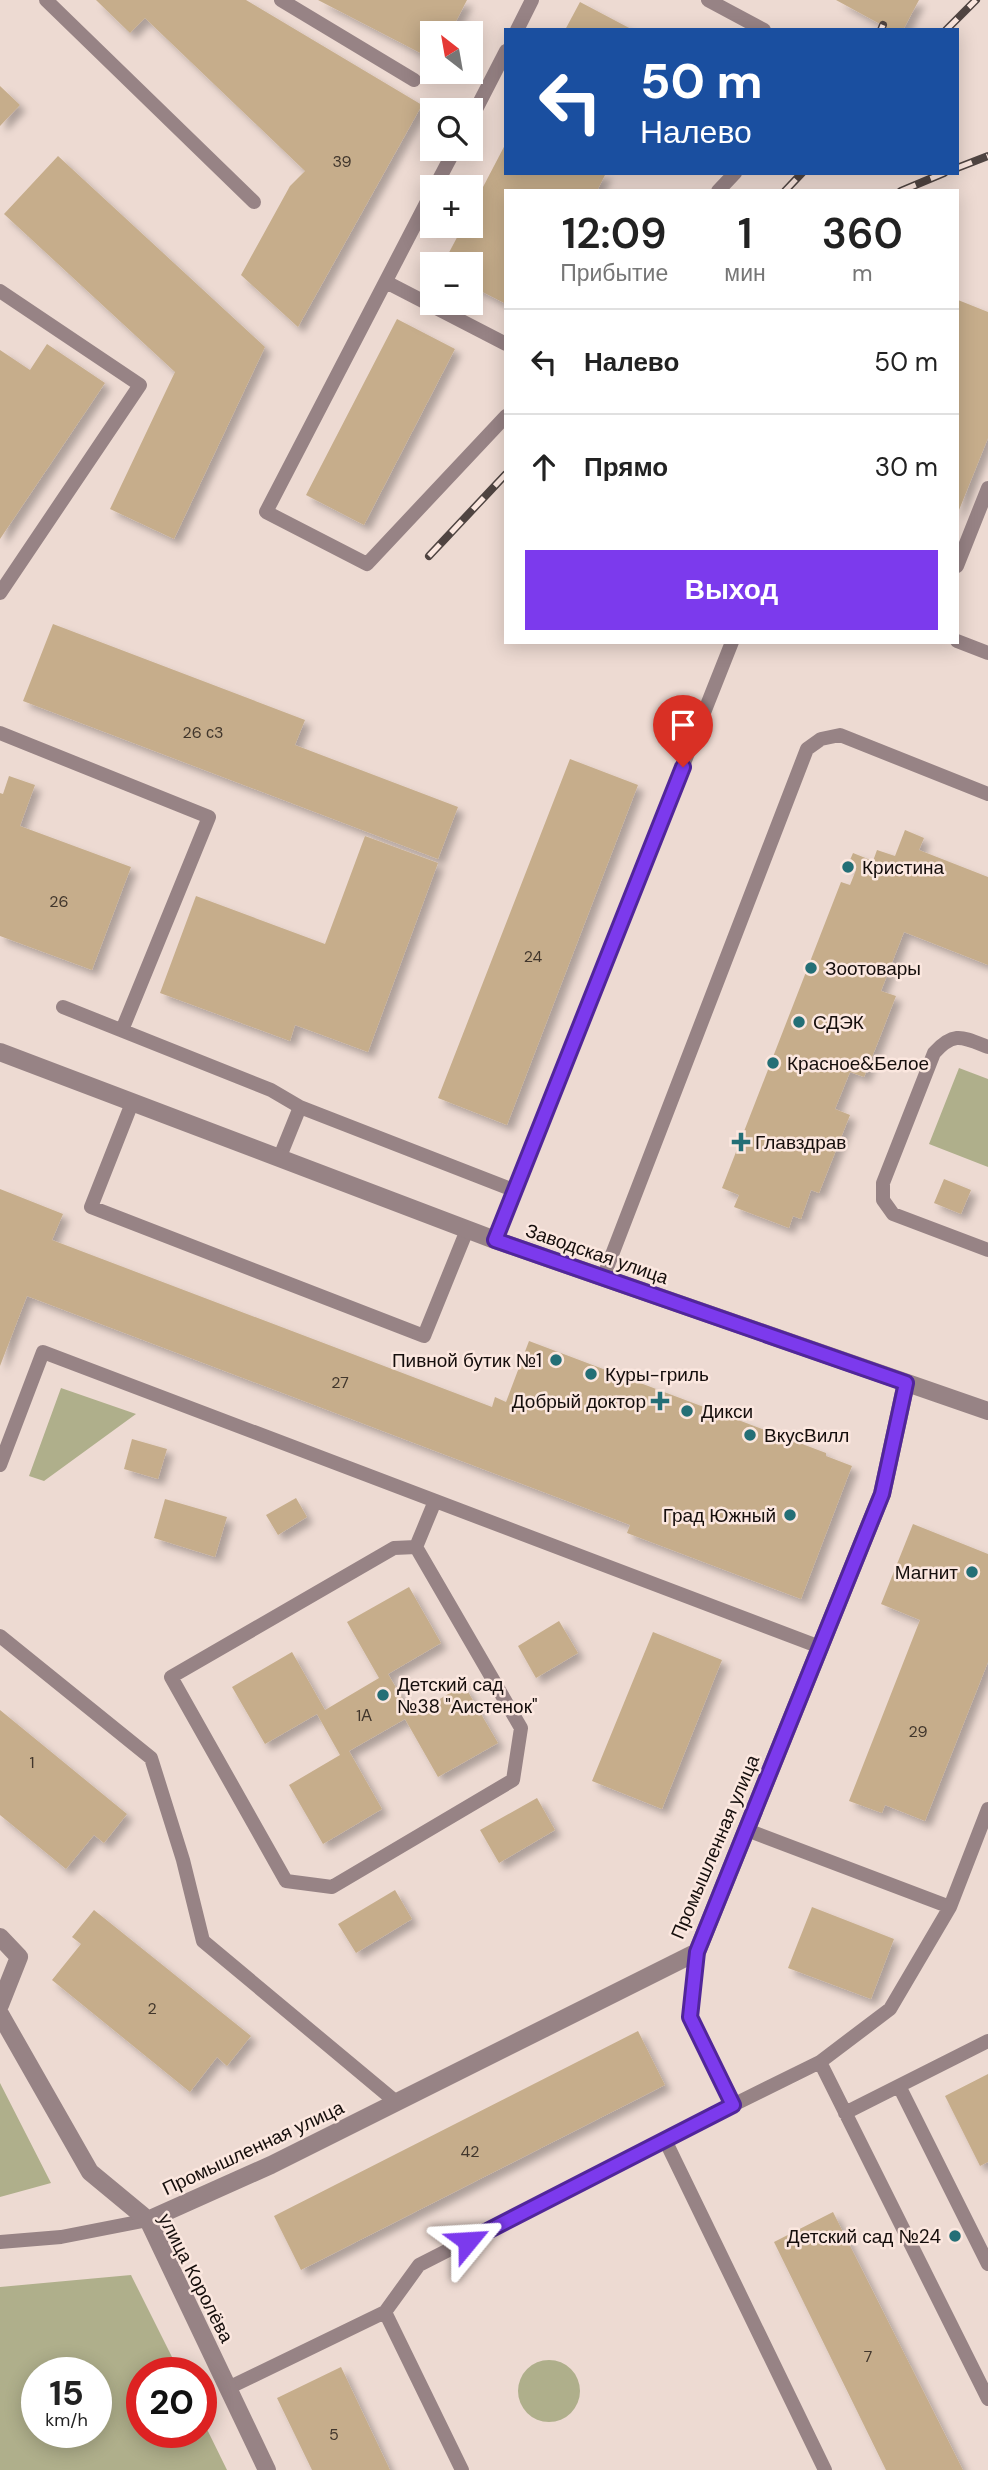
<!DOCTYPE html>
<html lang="ru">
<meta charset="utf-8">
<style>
body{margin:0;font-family:"DM Sans",sans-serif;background:#f2f2f2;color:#222;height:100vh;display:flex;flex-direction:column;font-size:26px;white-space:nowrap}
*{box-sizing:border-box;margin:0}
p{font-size:23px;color:#767676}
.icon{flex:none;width:38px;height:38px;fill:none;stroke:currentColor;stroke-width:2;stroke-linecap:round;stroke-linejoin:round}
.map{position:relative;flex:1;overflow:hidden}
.drawer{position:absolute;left:504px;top:189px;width:455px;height:455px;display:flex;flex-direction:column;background:#fff;border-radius:0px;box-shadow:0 4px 18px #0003}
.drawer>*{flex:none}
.banner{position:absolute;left:504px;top:28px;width:455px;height:147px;border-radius:0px;box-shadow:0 4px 18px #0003;background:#1a4fa0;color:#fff;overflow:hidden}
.needle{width:46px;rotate:329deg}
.buttons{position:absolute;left:420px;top:21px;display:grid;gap:14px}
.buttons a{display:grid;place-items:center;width:63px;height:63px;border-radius:0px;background:#fff;box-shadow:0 4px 18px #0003;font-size:35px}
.speed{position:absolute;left:21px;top:2357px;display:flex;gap:14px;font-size:35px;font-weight:700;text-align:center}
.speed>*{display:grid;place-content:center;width:91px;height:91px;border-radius:50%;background:#fff;box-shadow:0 4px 18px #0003;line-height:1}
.speed small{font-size:18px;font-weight:400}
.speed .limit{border:10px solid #d22;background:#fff;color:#111}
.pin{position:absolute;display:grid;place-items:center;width:60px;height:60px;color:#fff;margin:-72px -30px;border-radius:50% 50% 50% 0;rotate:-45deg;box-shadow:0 0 7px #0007}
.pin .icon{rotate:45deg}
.me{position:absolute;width:77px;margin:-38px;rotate:63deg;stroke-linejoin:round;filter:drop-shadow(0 0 5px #0008)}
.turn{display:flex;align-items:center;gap:24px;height:147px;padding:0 21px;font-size:32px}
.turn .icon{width:91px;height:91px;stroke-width:2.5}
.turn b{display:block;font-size:49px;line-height:60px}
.eta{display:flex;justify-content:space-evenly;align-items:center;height:119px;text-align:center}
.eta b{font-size:42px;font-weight:600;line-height:49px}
.action{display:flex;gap:14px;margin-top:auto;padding:14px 21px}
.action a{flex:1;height:80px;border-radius:0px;background:#7c3aed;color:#fff;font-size:28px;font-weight:600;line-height:80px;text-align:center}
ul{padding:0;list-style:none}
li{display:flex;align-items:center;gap:21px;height:105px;padding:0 21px;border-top:2px solid #e0e0e0}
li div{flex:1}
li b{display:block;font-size:26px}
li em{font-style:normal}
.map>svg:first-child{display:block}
.green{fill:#afaf8b;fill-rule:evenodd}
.building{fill:#c6ad8b;filter:url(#shadow)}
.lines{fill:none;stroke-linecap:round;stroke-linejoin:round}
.service{stroke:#978385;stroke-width:14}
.minor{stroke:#978385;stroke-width:18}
.tertiary{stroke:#978385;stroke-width:18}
.rail-casing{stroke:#4f4441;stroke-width:8}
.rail{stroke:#fbe7df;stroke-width:5;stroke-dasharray:16;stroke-linecap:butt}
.route-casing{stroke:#51269a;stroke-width:18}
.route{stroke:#7c3aed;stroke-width:12}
.poi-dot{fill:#246f76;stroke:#fbe7df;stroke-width:2.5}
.labels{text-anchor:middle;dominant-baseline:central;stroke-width:5;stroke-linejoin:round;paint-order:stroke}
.number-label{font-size:16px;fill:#41362c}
.poi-label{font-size:19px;fill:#150e0c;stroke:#fbe7df;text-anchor:start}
.street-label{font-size:19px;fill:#150e0c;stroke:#fbe7df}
</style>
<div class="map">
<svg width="988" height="2470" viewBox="0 0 988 2470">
<defs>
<filter id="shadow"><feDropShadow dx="6" dy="6" stdDeviation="3.5" flood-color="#0004"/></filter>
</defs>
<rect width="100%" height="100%" fill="#eddad2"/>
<!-- green -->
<path class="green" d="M959,1068L988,1079V1167L929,1144Z
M61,1388L136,1414L44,1481L29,1476Z
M0,2083L51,2183L0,2197Z
M131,2275L180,2373H142V2432H201V2417L227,2470H0V2287ZM37,2373H96V2432H37Z
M518 2391a31 31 0 1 1 62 0a31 31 0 1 1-62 0Z"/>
<!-- building -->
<path class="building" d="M96,0H246L422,105L298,327L241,275L290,186L305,171L145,18L130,33Z
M318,0H467L450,33H432V59Z
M836,0H919L903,30H891Z
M580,2L633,30H565Z
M0,86L20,105L0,126Z
M506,143V173H606L597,191H506V304L471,286V264H443L463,226H471V210Z
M58,156L265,347L174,539L110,509L175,372L4,214Z
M958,300L988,312V438L957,515Z
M397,319L455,349L364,525L306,495Z
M47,344L105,383L0,539V350L30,370Z
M53,624L305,720L295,745L458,807L438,859L23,701Z
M570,759L638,785L507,1125L438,1098Z
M9,776L35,785L20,826L131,867L92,970L0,936V793L3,794Z
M905,830L924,838L919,850L988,877V965L904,932L881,991L896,996L880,1037L864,1077L850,1072L835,1109L850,1115L819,1193L811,1190L801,1219L793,1216L789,1228L734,1207L739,1195L722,1188L841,882L850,885L856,870L847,867L853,853L873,861L877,850L895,856Z
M365,836L438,863L368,1052L295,1025L290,1041L160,993L196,896L325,944Z
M944,1179L971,1190L961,1214L934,1203Z
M0,1189L63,1214L52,1240L492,1407L495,1397L506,1402L529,1341L826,1453V1456L852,1466L801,1599L627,1533L630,1525L27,1296L0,1366Z
M132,1439L167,1449L158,1479L124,1469Z
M296,1498L307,1517L278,1535L266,1515Z
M165,1499L227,1517L215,1557L154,1538Z
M913,1524L988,1554V1662L925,1821L885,1805L882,1813L849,1801L920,1620L881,1604Z
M409,1587L441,1643L388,1674L412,1715L464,1685L498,1743L438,1777L405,1719L349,1751L382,1809L323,1844L289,1785L340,1755L317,1714L265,1744L232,1687L292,1652L325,1710L379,1678L347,1622Z
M559,1621L578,1653L536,1678L518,1646Z
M653,1632L722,1660L662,1809L592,1781Z
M0,1710L127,1814L104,1843L94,1835L66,1869L0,1815Z
M537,1798L555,1830L499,1863L480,1830Z
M395,1890L412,1919L356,1953L338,1924Z
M812,1907L894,1939L871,1999L788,1968Z
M94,1910L251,2036L227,2066L217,2057L190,2092L52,1980L81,1944L72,1937Z
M638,2031L665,2085L301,2270L274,2216Z
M988,2074V2162L980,2166L945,2096Z
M833,2212L963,2470H886L774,2242Z
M341,2367L390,2470H312L277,2398Z"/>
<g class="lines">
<!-- service -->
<path class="service" d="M46,0L254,202
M281,0L414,80
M708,0L764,30
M517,30L532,0
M471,119L506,51
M435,187L455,149
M718,191L735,173
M432,192L266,512L367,564L506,416
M386,282L506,344
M0,291L140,385L0,593
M957,566L988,488
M957,641L988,653
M0,733L209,817L122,1030
M63,1007L271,1090L300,1107
M988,1047C962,1037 954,1031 934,1053L883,1183V1200L893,1214L988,1250
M132,1103L91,1207L424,1336L467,1230
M279,1159L300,1107L516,1191
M495,1240L732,642
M603,1278L807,749L821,739L840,735L988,794
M0,1465L43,1352L820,1647
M416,1547L394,1548L171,1677L286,1881L332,1887L513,1780L521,1728L416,1547L435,1501
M0,1636L151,1758L183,1860L203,1941L396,2102
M747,1830L950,1907L988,1809
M950,1907L890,2009L820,2062L988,2399
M697,1952L690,2017L733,2105L820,2062
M899,2086L988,2264
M845,2113L988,2041
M665,2140L825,2470
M0,2242L61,2237L148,2220
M228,2388L385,2312
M462,2470L385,2312L419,2265L733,2105"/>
<!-- minor -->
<path class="minor" d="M0,1937L19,1957L0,2005
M0,2014L90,2172L148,2220L267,2470
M148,2220L271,2165L697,1952L882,1494L906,1383"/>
<!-- tertiary -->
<path class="tertiary" d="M0,1052L495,1240L988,1411"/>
<defs>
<path id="rail" d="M881,30L883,25
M946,30L976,0
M957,168L988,156
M785,191L802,173
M901,191L944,173
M429,556L506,474"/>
</defs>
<!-- rail casing -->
<use href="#rail" class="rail-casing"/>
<!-- rail -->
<use href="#rail" class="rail"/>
</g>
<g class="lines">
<defs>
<path id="route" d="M468,2241L733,2105L690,2017L697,1952L882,1494L906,1383L495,1240L683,767"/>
</defs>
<!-- route casing -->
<use href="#route" class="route-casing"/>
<!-- route -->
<use href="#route" class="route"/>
</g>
<!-- markers -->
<g class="poi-dot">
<circle cx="848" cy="867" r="7"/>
<circle cx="811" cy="968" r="7"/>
<circle cx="799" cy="1022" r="7"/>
<circle cx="773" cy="1063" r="7"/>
<path d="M737.5 1131.5h7v7h7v7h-7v7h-7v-7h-7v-7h7z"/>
<circle cx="556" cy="1360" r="7"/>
<circle cx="591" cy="1374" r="7"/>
<path d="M656.5 1390.5h7v7h7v7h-7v7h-7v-7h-7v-7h7z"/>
<circle cx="687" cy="1411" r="7"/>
<circle cx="750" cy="1435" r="7"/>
<circle cx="790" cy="1515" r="7"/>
<circle cx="972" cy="1572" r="7"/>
<circle cx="383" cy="1695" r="7"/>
<circle cx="955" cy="2236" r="7"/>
</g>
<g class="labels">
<!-- number labels -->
<g class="number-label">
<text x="342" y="161">39</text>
<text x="203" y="732">26 с3</text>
<text x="59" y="901">26</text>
<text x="533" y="956">24</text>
<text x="340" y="1382">27</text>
<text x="364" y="1715">1А</text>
<text x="918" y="1731">29</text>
<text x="32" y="1762">1</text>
<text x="152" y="2008">2</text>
<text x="470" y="2151">42</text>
<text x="868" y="2356">7</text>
<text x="334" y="2434">5</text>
</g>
<!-- poi labels -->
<g class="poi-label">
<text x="862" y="867">Кристина</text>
<text x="825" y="968">Зоотовары</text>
<text x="813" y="1022">СДЭК</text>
<text x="787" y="1063">Красное&amp;Белое</text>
<text x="755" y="1142">Главздрав</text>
<text x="542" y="1360" text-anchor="end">Пивной бутик №1</text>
<text x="605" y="1374">Куры-гриль</text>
<text x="646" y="1401" text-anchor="end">Добрый доктор</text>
<text x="701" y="1411">Дикси</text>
<text x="764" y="1435">ВкусВилл</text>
<text x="776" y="1515" text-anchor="end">Град Южный</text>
<text x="958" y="1572" text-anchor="end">Магнит</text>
<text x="397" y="1684">Детский сад<tspan x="397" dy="22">№38 "Аистенок"</tspan></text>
<text x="941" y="2236" text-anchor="end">Детский сад №24</text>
</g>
<!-- street labels -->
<g class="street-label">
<text transform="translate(597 1254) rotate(19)">Заводская улица</text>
<text transform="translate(715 1847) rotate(-67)">Промышленная улица</text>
<text transform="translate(253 2148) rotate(-25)">Промышленная улица</text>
<text transform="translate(196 2278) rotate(63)">улица Королёва</text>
</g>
</g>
</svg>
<div class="buttons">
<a><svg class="needle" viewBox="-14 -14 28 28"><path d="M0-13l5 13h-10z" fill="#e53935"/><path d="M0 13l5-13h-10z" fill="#767676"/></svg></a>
<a><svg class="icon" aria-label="search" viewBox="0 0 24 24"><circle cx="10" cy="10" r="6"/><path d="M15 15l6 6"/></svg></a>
<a>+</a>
<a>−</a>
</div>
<div class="speed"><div>15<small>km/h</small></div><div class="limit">20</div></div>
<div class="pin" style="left:683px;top:767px;background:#d93025"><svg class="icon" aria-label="arrive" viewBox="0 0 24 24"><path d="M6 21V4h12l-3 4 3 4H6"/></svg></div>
<svg class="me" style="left:468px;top:2241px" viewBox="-20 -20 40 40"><path d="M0-17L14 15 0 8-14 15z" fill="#7c3aed" stroke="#fff" stroke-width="4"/></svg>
<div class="banner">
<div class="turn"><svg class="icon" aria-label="left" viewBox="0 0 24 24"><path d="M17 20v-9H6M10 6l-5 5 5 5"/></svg><div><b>50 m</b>Налево</div></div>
</div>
<section class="drawer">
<div class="eta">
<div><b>12:09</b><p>Прибытие</p></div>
<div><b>1</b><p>мин</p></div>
<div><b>360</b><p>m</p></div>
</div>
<ul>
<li><svg class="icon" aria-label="left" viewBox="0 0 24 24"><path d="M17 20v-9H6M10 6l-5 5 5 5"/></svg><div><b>Налево</b></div><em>50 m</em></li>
<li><svg class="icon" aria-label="ahead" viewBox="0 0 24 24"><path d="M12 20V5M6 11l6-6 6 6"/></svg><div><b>Прямо</b></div><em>30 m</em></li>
</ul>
<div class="action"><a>Выход</a></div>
</section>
</div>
